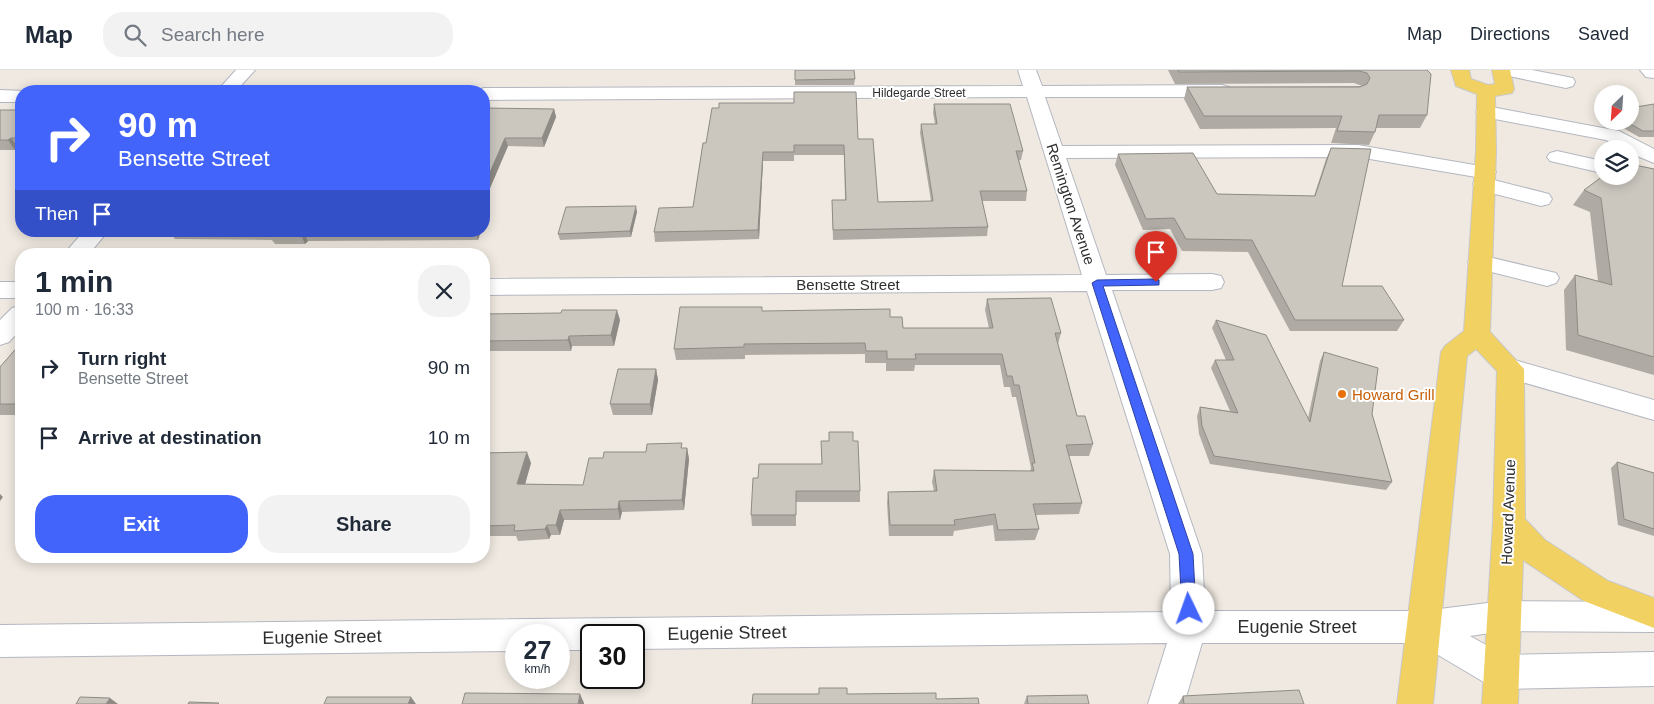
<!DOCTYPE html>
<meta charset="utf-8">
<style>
body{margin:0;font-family:Helvetica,sans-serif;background:#f2f2f3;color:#1f2937;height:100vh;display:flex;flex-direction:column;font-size:19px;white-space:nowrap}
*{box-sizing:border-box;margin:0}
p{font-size:16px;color:#747a83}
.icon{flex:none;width:28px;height:28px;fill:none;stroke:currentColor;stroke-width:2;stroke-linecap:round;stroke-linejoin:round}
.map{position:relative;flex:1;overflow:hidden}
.panel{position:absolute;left:15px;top:178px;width:475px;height:315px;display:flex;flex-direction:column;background:#fff;border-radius:20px;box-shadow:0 2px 12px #0003}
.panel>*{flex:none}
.guide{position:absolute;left:15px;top:15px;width:475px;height:152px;border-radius:20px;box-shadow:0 2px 12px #0003;background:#4264fb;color:#fff;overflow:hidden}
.needle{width:32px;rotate:205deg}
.buttons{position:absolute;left:1594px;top:15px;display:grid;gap:10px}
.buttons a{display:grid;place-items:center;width:45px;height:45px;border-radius:50%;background:#fff;box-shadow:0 2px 12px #0003;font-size:25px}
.speed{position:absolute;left:505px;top:554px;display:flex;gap:10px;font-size:25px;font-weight:700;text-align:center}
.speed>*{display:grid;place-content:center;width:65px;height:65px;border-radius:50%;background:#fff;box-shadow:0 2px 12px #0003;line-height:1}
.speed small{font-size:12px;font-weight:400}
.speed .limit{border:2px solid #111;border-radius:8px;background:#fff;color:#111}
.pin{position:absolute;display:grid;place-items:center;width:42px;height:42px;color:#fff;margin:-51px -21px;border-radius:50% 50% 50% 0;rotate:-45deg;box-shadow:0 0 5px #0007}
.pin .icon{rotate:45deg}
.me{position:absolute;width:55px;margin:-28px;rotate:357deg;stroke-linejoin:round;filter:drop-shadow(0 0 4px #0008)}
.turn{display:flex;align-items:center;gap:18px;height:105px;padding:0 20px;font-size:22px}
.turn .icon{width:65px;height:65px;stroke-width:2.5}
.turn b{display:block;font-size:35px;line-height:42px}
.then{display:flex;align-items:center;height:48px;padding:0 20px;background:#0003;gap:10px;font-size:19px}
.round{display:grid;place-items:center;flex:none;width:52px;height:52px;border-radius:20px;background:#f2f2f3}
.overview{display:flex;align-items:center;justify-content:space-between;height:85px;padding:0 20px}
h1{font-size:30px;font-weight:600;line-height:38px}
.cta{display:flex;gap:10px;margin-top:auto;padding:10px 20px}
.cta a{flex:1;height:58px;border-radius:20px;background:#4264fb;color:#fff;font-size:20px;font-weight:600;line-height:58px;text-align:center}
.cta a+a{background:#f2f2f3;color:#1f2937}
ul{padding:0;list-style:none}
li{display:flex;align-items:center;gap:15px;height:70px;padding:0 20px}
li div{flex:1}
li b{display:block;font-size:19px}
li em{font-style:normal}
header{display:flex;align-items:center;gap:30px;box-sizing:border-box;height:70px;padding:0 25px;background:#fff;border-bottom:1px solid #e0e1e3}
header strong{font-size:24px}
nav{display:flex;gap:28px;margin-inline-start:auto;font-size:18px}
.search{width:350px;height:45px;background:#f2f2f3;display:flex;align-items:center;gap:12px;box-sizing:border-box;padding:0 18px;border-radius:20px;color:#747a83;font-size:19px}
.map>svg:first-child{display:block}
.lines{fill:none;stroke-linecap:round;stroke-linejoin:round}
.minor-casing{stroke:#b4b7c1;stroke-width:2}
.major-casing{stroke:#c9c9c9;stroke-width:2}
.minor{fill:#fff;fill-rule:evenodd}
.major{fill:#f2d163;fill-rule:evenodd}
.wall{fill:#afaba4}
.shaded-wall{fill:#8e8b86}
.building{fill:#cbc7bf;stroke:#8e8b86}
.route{fill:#4264fb;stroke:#2b41a3}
.food-dot{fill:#e8710a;stroke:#fff;stroke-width:2}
.labels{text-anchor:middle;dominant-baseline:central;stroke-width:4;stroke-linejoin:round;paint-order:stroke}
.far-street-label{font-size:12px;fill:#2e2e2e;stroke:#fff}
.street-label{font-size:15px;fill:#2e2e2e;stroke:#fff}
.food-label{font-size:15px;fill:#c56008;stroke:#fff;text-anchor:start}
.near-street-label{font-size:18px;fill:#2e2e2e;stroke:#fff}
</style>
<header>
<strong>Map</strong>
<div class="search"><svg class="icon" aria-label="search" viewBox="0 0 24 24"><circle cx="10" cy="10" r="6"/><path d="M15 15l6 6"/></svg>Search here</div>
<nav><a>Map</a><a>Directions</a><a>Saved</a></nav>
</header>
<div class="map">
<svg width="1654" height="634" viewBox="0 0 1654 634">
<rect width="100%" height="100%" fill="#efe9e1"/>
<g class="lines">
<defs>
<path id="minor" d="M236,0H255L236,21H217Z
M1018,0H1036L1042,16L1222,15L1229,17L1231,21L1229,25L1222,27H1045L1062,76L1358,75L1492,98L1496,102L1492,106L1486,108L1549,124L1552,129L1549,134L1541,136L1476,119L1473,114L1476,109L1482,108L1358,87L1066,88L1106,205L1212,204L1221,206L1224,212L1221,218L1212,220H1112L1202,484L1205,541H1423L1504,531L1654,532V562L1504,561L1470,566L1504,585L1654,582V616L1500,619L1487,614L1418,573H1202L1184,634H1148L1167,573L634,579V565H591V580H559V565H516V581L0,587V555L1171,542L1170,484L1087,221L484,225V209L1082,205L1027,27L484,30V21H476L484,18L1023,16Z
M1495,0H1532L1573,8L1575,12L1573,16L1566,18L1504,5L1498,4Z
M1640,0H1654V8L1646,7Z
M0,20L25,21H21V32H0Z
M1486,36L1619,61L1654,79V93L1630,83V79H1623L1606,70L1479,46L1476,42L1479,38Z
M1557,81L1602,91V103L1550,91L1547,87L1550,83Z
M84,161H108L89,184H64Z
M1480,185L1556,203L1559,208L1556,213L1547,216L1472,197L1468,192L1472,187Z
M0,212H21V228H0Z
M21,236V259L9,272L0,275V250L12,238Z
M1511,289L1654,330V350L1501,306L1498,299L1501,292Z"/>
<path id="major" d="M1451,0H1469L1471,9L1488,15L1495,14L1492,0H1510L1514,19L1512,23L1495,26L1496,81L1490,262L1524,299L1525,449L1545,470L1608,511L1654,528V558L1584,531L1523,490L1518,634H1482L1493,453L1497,301L1476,279L1467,286L1433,634H1397L1441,282L1445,276L1464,261L1476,81L1477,24L1456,16Z"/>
</defs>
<!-- minor casing -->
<use href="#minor" class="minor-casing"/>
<!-- major casing -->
<use href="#major" class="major-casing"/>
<!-- minor -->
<use href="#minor" class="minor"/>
<!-- major -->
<use href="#major" class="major"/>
</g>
<!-- wall -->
<path class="wall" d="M795,0L855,9L854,15H795Z
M1168,0H1427V45L1420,58H1376L1375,62L1369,75L1331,73L1336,58L1200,59L1184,29L1187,17L1362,16L1354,13L1175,14Z
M934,34L1023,81L1021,90H1019L1027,121L1026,131H982L988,157L987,166L833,170L832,130H845L844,85H794V91H763L759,169L655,172L654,162L693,137L703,73L858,69L878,132L931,131L920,63L921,54H935L933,43Z
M1654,34V67H1639L1611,51H1630Z
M484,38L554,39L556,47L544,77L508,76L484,132Z
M0,40H21V77H18L15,80H0Z
M1331,78L1342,216L1404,250L1397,261H1290L1248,182L1182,181L1170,159L1143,160L1115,95L1118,84L1217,124L1314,126L1326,89Z
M1632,95L1654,99V305L1566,280L1564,220L1575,205L1598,211L1590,142L1573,135L1584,120Z
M637,142L631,167L560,170L558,164Z
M169,161H481L478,170L308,171L305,174H275L272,170L175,169Z
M987,229L1061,263L1058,274L1077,346L1093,374L1089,386H1069L1082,433L1079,444L1036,445L1039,459L1035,470L995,471L993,455L954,461L953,466H889L887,433L888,422L934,421L932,412L934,400L1030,401L1031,398L1016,327H1012L1010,317H1004L1000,295H915L914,301H886V293H865V284L745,285V289L676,290L674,279L762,237V241L890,247L903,258H989L985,240Z
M484,243V244L620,250L614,276H572L571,281H484Z
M1216,250L1308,348L1320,291L1324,282L1372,344L1392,412L1386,420L1210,394L1199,364L1197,346L1200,337L1230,341L1211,298L1215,290H1226L1212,258Z
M21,273V345H0V297Z
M656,299L658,310L652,345H613L610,334Z
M853,371L860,421V432H796V456H752L751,445L758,408L822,394Z
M687,378L689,389L684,440L622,442L620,450H564L560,465H551L549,469L518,471L516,466H484V383L531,393L525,414L583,415L603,388L646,382Z
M1617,392L1654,403V466L1618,455L1611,398Z
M1027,626L1089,634H1024Z
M1183,626L1304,634H1178Z"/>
<!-- shaded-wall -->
<path class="shaded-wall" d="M554,39L556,47L544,77L542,68Z
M11,68L18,77L15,80L8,70Z
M505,68L508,76L484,132V116Z
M763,82V91L759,169L758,160Z
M485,136L488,145L484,155V139Z
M636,136L637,142L631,167L630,161Z
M303,161L308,171L305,174L301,165Z
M475,161H481L478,170Z
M617,240L620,250L614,276L611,265Z
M569,266L572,276L571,281L568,270Z
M656,299L658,310L652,345L650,334Z
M21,330V337L18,334Z
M687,378L689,389L684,440L682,430Z
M527,382L531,393L522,425L517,414Z
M0,424L3,427L0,431Z
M619,431L622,442L620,450L618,439Z
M560,440L564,450L560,465L556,455Z
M547,455L551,465L549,469L545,459Z
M580,624L584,633V634H578Z
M411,627L416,634H408Z
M110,628L118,634H106Z"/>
<!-- building -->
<path class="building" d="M795,0H854L855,9L795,10Z
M1178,0H1427L1431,4L1427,45H1379L1375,62L1337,61L1342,46H1204L1187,17H1360L1367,14L1370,8L1367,3L1359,1L1179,2Z
M794,22H856L858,69H873L878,132L933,131L921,54H937L934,34H1010L1023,81H1016L1027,121H980L988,157L833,160L832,130H846L844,75H794V82H763L758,160L654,162L659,138L693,137L703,73H706L712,38H719V33H794Z
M1654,34V61H1643L1625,51H1630V38Z
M484,38L554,39L542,68H505L484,116Z
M0,40H21V68H11L8,70H0Z
M1331,78L1371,79L1342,216H1382L1404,250H1295L1252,170L1186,169L1174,148L1146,149L1118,84L1193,83L1217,124L1315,126Z
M1630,94L1654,99V287L1578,265L1575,205L1612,215L1601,128L1584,120L1603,106H1630Z
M636,136L630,161L558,164L566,137Z
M272,161H305H303L301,165H270Z
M1051,228L1061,263H1055L1077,346H1085L1093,374L1066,375L1082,433L1033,434L1039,459L998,460L995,444L954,450L955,455H890L888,422L937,421L934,400L1034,401L1032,393H1035L1019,315H1014L1012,306H1007L1002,284H915L916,289H887V281H866L865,273L744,274V277L674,279L680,237H762V241L890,239V247H902L903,258H993L987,229Z
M562,240H617L611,265L569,266L568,270L484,271V244L561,243Z
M1216,250L1266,265L1310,352L1324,282L1378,298L1372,344L1392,412L1214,386L1202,356L1200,337L1238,343L1215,290H1234Z
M21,273V330L18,334H0V297Z
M618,299H656L650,334H610Z
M829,362H853V371H858L860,421H796V445H751L753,408H758L759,394H822L821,371H829Z
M682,373L681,378H687L682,430L619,431L618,439L560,440L556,455H547L545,459L514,461L515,455L484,456V383L527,382L517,414L583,415L589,388H603L604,382H646L647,374Z
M1617,392L1654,403V459L1624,449Z
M819,618H847V624L936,623V629L978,628L979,634H752L753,624H819Z
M1299,620L1304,634H1184L1183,626Z
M465,623L580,624L578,634H462Z
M1087,625L1089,634H1028L1027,626Z
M80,627L110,628L106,634H76Z
M327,627H411L408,634H324Z
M189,632L219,633L218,634H188Z"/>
<!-- route -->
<path class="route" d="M1156,209L1159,210V215L1103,216L1193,484L1196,539L1194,543L1189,545L1184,543L1182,539L1179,484L1092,213L1097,210Z"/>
<!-- markers -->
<circle class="food-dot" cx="1342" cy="324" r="5"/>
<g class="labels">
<!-- far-street labels -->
<g class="far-street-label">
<text x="919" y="23">Hildegarde Street</text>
</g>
<!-- street labels -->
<g class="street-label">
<text transform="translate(1071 134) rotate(72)">Remington Avenue</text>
<text x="848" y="214">Bensette Street</text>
<text transform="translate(1508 442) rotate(-88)">Howard Avenue</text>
</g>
<!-- food labels -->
<g class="food-label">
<text x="1352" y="324">Howard Grill</text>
</g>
<!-- near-street labels -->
<g class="near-street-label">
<text x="1297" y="557">Eugenie Street</text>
<text transform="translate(727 563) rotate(-1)">Eugenie Street</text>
<text transform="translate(322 567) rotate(-1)">Eugenie Street</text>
</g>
</g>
</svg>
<div class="buttons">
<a><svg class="needle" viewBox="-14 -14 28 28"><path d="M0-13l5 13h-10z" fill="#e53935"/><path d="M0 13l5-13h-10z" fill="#747a83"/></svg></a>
<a><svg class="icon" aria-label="layers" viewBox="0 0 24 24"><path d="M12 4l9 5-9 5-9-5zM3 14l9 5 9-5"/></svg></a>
</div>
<div class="speed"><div>27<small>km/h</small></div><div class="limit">30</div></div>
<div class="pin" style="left:1156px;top:212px;background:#d93025"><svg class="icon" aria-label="arrive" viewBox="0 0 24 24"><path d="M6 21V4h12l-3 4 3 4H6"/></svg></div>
<svg class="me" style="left:1189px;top:539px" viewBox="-20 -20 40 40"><circle r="19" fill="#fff"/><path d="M0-13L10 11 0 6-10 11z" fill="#4264fb"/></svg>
<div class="guide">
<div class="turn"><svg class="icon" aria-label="right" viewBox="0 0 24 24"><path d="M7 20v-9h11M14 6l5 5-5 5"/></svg><div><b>90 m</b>Bensette Street</div></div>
<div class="then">Then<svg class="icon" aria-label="arrive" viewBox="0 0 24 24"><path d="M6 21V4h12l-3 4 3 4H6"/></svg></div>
</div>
<section class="panel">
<div class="overview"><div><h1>1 min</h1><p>100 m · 16:33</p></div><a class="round"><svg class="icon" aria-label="close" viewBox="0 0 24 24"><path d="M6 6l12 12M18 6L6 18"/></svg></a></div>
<ul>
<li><svg class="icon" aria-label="right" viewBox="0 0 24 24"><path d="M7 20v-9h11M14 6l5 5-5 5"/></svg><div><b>Turn right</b><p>Bensette Street</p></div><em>90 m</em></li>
<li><svg class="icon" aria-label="arrive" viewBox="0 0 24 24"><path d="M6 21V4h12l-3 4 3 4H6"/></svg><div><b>Arrive at destination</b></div><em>10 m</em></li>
</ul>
<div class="cta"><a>Exit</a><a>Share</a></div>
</section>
</div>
